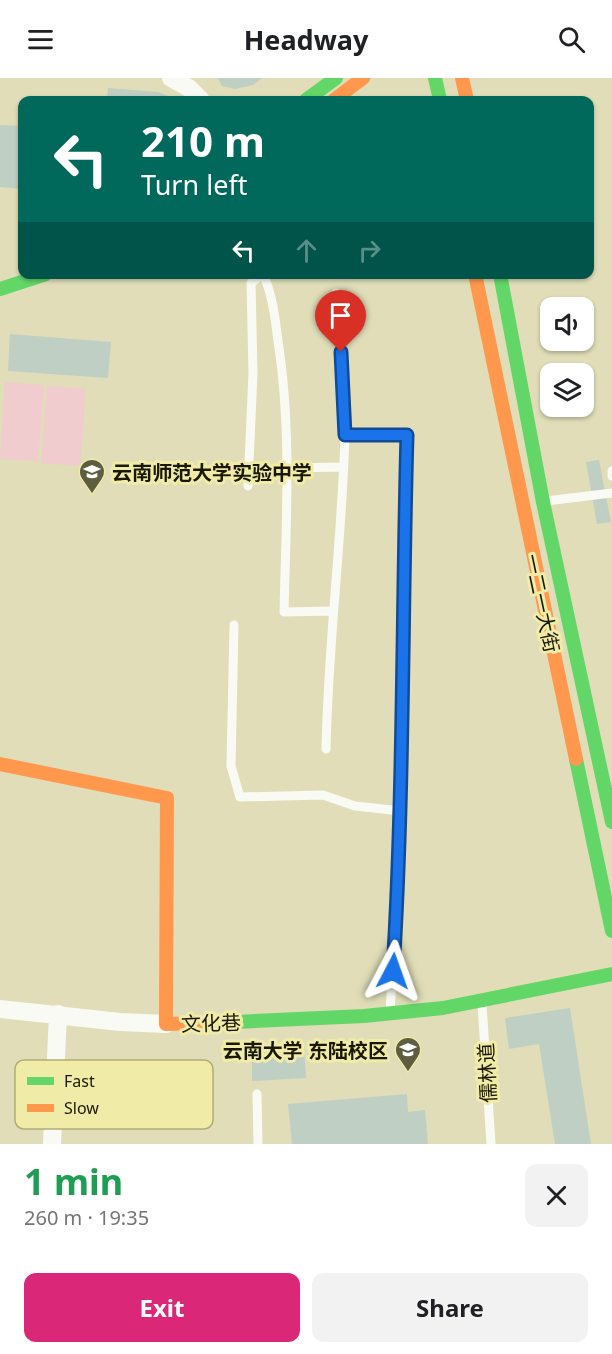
<!DOCTYPE html>
<meta charset="utf-8">
<style>
body{margin:0;font-family:"Noto Sans","Noto Sans SC",sans-serif;background:#f2f2f2;color:#202124;height:100vh;display:flex;flex-direction:column;font-size:22px;white-space:nowrap}
*{box-sizing:border-box;margin:0}
p{font-size:20px;color:#757577}
.icon{flex:none;width:33px;height:33px;fill:none;stroke:currentColor;stroke-width:2;stroke-linecap:round;stroke-linejoin:round}
.map{position:relative;height:1066px;overflow:hidden}
.details{display:flex;flex-direction:column;background:#fff;flex:1}
.details>*{flex:none}
.hud{position:absolute;left:18px;top:18px;width:576px;height:183px;border-radius:12px;box-shadow:0 2px 4px #0004;background:#00695c;color:#fff;overflow:hidden}
.fabs{position:absolute;left:540px;top:219px;display:grid;gap:12px}
.fabs a{display:grid;place-items:center;width:54px;height:54px;border-radius:12px;background:#fff;box-shadow:0 2px 4px #0004;font-size:30px}
.pin{position:absolute;display:grid;place-items:center;width:51px;height:51px;color:#fff;margin:-62px -26px;border-radius:50% 50% 50% 0;rotate:-45deg;box-shadow:0 0 6px #0007}
.pin .icon{rotate:45deg}
.me{position:absolute;width:66px;margin:-33px;rotate:4deg;stroke-linejoin:round;filter:drop-shadow(0 0 4px #0008)}
.turn{display:flex;align-items:center;gap:21px;height:126px;padding:0 24px;font-size:27px}
.turn .icon{width:78px;height:78px;stroke-width:2.5}
.turn b{display:block;font-size:42px;line-height:51px}
.lanes{display:flex;align-items:center;height:57px;padding:0 24px;background:#0003;justify-content:center;gap:30px;direction:ltr}
.lanes .off{opacity:.35}
.round{display:grid;place-items:center;flex:none;width:63px;height:63px;border-radius:12px;background:#f2f2f2}
.head{display:flex;align-items:center;justify-content:space-between;height:102px;padding:0 24px}
h1{font-size:36px;font-weight:700;line-height:45px;color:#1e9e55}
.button{display:flex;gap:12px;margin-top:auto;padding:12px 24px}
.button a{flex:1;height:69px;border-radius:12px;background:#db2777;color:#fff;font-size:24px;font-weight:700;line-height:69px;text-align:center}
.button a+a{background:#f2f2f2;color:#202124}
header{display:flex;justify-content:space-between;align-items:center;height:78px;padding:0 24px;background:#fff;font-size:27px;font-weight:700}
.map>svg:first-child{display:block}
.green{fill:#f0cccf}
.building{fill:#c0cfc4}
.lines{fill:none;stroke-linecap:round;stroke-linejoin:round}
.lane{stroke:#fafaf4;stroke-width:9}
.street{stroke:#fafaf4;stroke-width:18}
.fast{stroke:#63d668;stroke-width:14}
.slow{stroke:#ff974d;stroke-width:14}
.route-casing{stroke:#114b97;stroke-width:15}
.route{stroke:#1a73e8;stroke-width:10}
.labels{text-anchor:middle;dominant-baseline:central;stroke-width:6;stroke-linejoin:round;paint-order:stroke}
.poi-label{font-size:20px;font-weight:bold;fill:#1a1800;stroke:#f0eca8;text-anchor:start}
.street-label{font-size:20px;fill:#1a1800;stroke:#f0eca8}
.key{fill:#f0eca8;stroke:#b0ac76;stroke-width:1.5}
.key-label{font-size:16px;fill:#1a1800}
</style>
<header><svg class="icon" aria-label="menu" viewBox="0 0 24 24"><path d="M4 6h16M4 12h16M4 18h16"/></svg>Headway<svg class="icon" aria-label="search" viewBox="0 0 24 24"><circle cx="10" cy="10" r="6"/><path d="M15 15l6 6"/></svg></header>
<div class="map">
<svg width="612" height="1066" viewBox="0 0 612 1066">
<rect width="100%" height="100%" fill="#e0ddb8"/>
<!-- green -->
<path class="green" d="M5,304L44,307L38,383L0,381Z
M47,308L86,311L80,388L41,385Z"/>
<!-- building -->
<path class="building" d="M218,0H262L253,7L235,11L222,8Z
M108,10L158,14L178,22H107Z
M0,47L22,48V111L0,109Z
M10,256L111,264L108,300L8,293Z
M599,382L611,444L597,446L586,384Z
M570,930L591,1066H555L539,966L509,971L505,940Z
M304,968L306,1000L252,1003V971Z
M407,1016L408,1034L425,1032L428,1066H292L288,1026Z"/>
<g class="lines">
<!-- lane -->
<path class="lane" d="M263,196C273,218 275,240 278,263C292,353 286,444 284,534L332,533
M345,357H407L402,523L400,785L390,933
M287,390L343,389
M612,393V398
M248,408L253,295L251,205L263,196
M546,423L612,415
M234,547L231,688L240,719L323,717L355,728L401,733
M326,671C328,566 342,462 345,357C346,309 340,262 336,215
M482,926L491,1066
M257,1016L258,1066"/>
<!-- street -->
<path class="street" d="M171,0L189,10L201,22
M0,931L120,944L166,946
M52,1066L58,936"/>
<!-- fast -->
<path class="fast" d="M435,0L440,22
M306,22L336,0
M500,196L543,424L612,744
M0,211L46,196
M576,681L612,853
M235,944L364,938L443,930L612,896"/>
<!-- slow -->
<path class="slow" d="M462,0L467,22
M334,22L363,0
M475,196L576,681
M0,686L167,720L166,946L235,944"/>
</g>
<g class="lines">
<defs>
<path id="route" d="M341,274L345,357H407C402,535 404,714 393,893"/>
</defs>
<!-- route casing -->
<use href="#route" class="route-casing"/>
<!-- route -->
<use href="#route" class="route"/>
</g>
<!-- icons -->
<defs>
<symbol id="school-pin" viewBox="-11 -11 22 30"><path d="M0 17L-7.5 6A9.5 9.5 0 1 1 7.5 6Z" fill="#5f5d40" stroke="#f0eca8"/><path d="M0-5L7-2L0 1L-7-2ZM-4 1L0 2.5L4 1V4Q0 6-4 4Z" fill="#fff"/></symbol>
<symbol id="university-pin" viewBox="-11 -11 22 30"><path d="M0 17L-7.5 6A9.5 9.5 0 1 1 7.5 6Z" fill="#5f5d40" stroke="#f0eca8"/><path d="M0-5L7-2L0 1L-7-2ZM-4 1L0 2.5L4 1V4Q0 6-4 4Z" fill="#fff"/></symbol>
</defs>
<g fill-rule="evenodd">
<use href="#school-pin" x="77" y="379" width="30" height="40"/>
<use href="#university-pin" x="393" y="957" width="30" height="40"/>
</g>
<g class="labels">
<!-- poi labels -->
<g class="poi-label">
<text x="112" y="394">云南师范大学实验中学</text>
<text x="388" y="972" text-anchor="end">云南大学 东陆校区</text>
</g>
<!-- street labels -->
<g class="street-label">
<text transform="translate(542 525) rotate(78)">一二一大街</text>
<text transform="translate(211 945) rotate(-2)">文化巷</text>
<text transform="translate(487 995) rotate(-93)">儒林道</text>
</g>
</g>
<!-- legend -->
<rect x="15" y="982" width="198" height="69" rx="9" class="key"/>
<rect x="27" y="999" width="27" height="8" fill="#63d668"/>
<rect x="27" y="1026" width="27" height="8" fill="#ff974d"/>
<g class="key-label">
<text x="64" y="1009">Fast</text>
<text x="64" y="1036">Slow</text>
</g>
</svg>
<div class="fabs">
<a><svg class="icon" aria-label="sound" viewBox="0 0 24 24"><path d="M4 9h4l5-4v14l-5-4H4zM17 9q2 3 0 6"/></svg></a>
<a><svg class="icon" aria-label="layers" viewBox="0 0 24 24"><path d="M12 4l9 5-9 5-9-5zM3 14l9 5 9-5"/></svg></a>
</div>
<div class="pin" style="left:341px;top:274px;background:#d93025"><svg class="icon" aria-label="arrive" viewBox="0 0 24 24"><path d="M6 21V4h12l-3 4 3 4H6"/></svg></div>
<svg class="me" style="left:393px;top:893px" viewBox="-20 -20 40 40"><path d="M0-17L14 15 0 8-14 15z" fill="#1a73e8" stroke="#fff" stroke-width="4"/></svg>
<div class="hud">
<div class="turn"><svg class="icon" aria-label="left" viewBox="0 0 24 24"><path d="M17 20v-9H6M10 6l-5 5 5 5"/></svg><div><b>210 m</b>Turn left</div></div>
<div class="lanes"><svg class="icon" aria-label="left" viewBox="0 0 24 24"><path d="M17 20v-9H6M10 6l-5 5 5 5"/></svg><svg class="icon off" aria-label="ahead" viewBox="0 0 24 24"><path d="M12 20V5M6 11l6-6 6 6"/></svg><svg class="icon off" aria-label="right" viewBox="0 0 24 24"><path d="M7 20v-9h11M14 6l5 5-5 5"/></svg></div>
</div>
</div>
<section class="details">
<div class="head"><div><h1>1 min</h1><p>260 m · 19:35</p></div><a class="round"><svg class="icon" aria-label="close" viewBox="0 0 24 24"><path d="M6 6l12 12M18 6L6 18"/></svg></a></div>
<div class="button"><a>Exit</a><a>Share</a></div>
</section>
